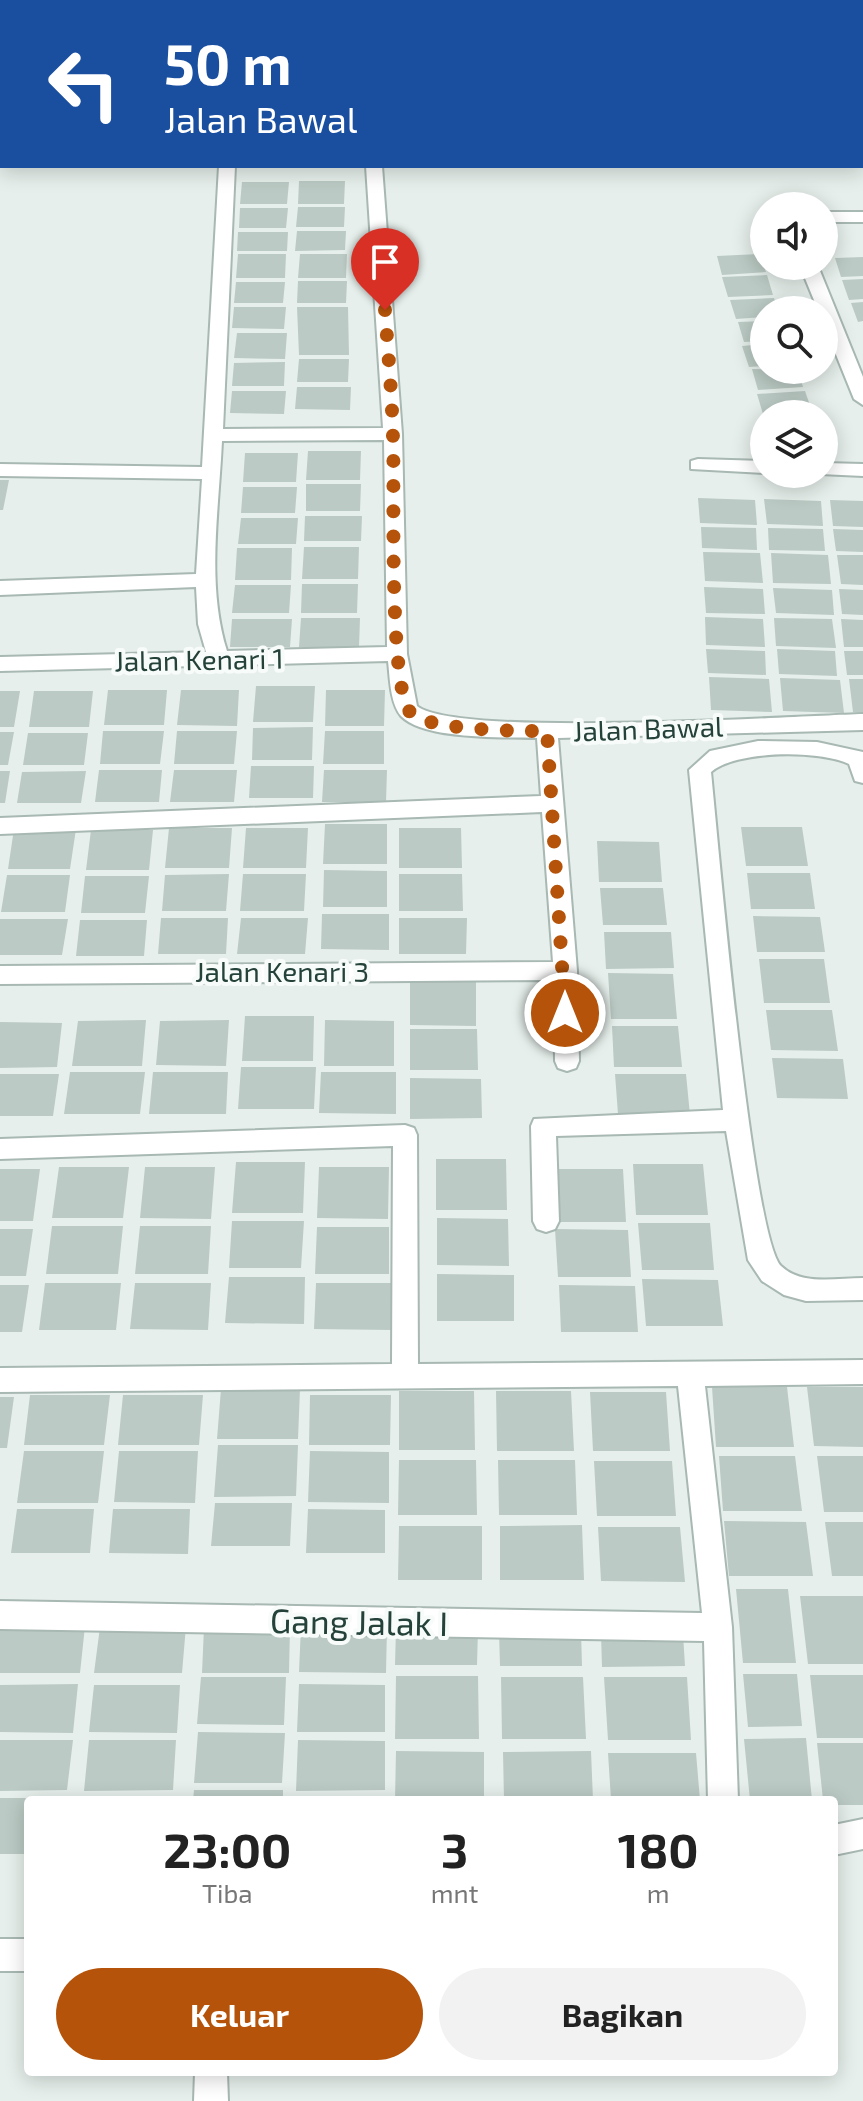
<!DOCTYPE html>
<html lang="id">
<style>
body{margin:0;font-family:"Exo 2",sans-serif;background:#f2f2f2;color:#222;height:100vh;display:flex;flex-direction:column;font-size:30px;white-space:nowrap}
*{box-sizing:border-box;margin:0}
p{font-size:26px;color:#767676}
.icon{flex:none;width:44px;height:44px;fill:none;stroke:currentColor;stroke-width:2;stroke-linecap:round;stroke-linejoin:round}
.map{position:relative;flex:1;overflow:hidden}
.side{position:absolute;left:24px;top:1796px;width:814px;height:280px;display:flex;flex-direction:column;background:#fff;border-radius:8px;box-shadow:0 4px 20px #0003}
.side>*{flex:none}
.hud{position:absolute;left:0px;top:0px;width:864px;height:168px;box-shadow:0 4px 20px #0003;background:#1a4fa0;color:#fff;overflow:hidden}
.buttons{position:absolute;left:750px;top:192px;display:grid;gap:16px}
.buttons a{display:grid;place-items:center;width:88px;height:88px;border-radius:50%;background:#fff;box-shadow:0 4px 20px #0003;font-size:40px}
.pin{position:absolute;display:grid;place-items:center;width:68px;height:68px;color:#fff;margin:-82px -34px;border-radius:50% 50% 50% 0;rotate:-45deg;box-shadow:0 0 8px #0007}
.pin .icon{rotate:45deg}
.me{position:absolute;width:88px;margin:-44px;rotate:0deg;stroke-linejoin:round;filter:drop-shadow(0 0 6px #0008)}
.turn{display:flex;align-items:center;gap:28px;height:168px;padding:0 32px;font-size:36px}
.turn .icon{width:104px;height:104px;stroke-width:2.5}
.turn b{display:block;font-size:56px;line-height:68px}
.eta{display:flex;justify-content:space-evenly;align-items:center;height:136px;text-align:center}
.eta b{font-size:48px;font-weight:700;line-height:56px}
.cta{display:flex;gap:16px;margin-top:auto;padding:16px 32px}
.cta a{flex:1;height:92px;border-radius:48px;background:#b45309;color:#fff;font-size:32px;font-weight:700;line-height:92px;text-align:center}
.cta a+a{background:#f2f2f2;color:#222}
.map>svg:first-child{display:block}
.building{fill:#bbcac4}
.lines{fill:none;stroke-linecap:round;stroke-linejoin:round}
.street-casing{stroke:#a8b8b2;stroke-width:4}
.street{fill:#fff;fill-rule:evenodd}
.route{stroke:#b45309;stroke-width:14;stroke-dasharray:0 25.2}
.labels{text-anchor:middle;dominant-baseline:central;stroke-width:8;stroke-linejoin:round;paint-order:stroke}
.street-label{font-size:28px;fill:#24423a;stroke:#f7fbf9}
.near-street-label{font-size:34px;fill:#24423a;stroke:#f7fbf9}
</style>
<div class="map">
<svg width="863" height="2101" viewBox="0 0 863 2101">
<rect width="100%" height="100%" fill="#e6efeb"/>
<!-- building -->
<path class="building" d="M299,181H345L344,204H298Z
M242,182H289L287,204H240Z
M298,207H345L344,227H296Z
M240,208H288L286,228H239Z
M297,231H346L345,250L295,251Z
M238,232H288L287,251H237Z
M238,254H286L285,278H236Z
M300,254H347L346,278H298Z
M759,254L766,272L722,275L717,256Z
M863,257V276L841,277L835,258Z
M767,275L773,295L728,297L722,277Z
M863,279V299L849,300L842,280Z
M298,281H347L346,303H297Z
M236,282H285L283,303H234Z
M774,298L778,310H764V317L736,319L730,300Z
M863,302V321L858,322L851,303Z
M234,307H286L284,329L232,328Z
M297,307H348L349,355H299Z
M764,321V341L744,342L738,322Z
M237,333H287L285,359L234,358Z
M764,344V366L749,367L742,346Z
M299,359H349L348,382H297Z
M285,362L284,386H232L234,363Z
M752,369L798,370L803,387L758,390Z
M297,387H351L350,410L295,409Z
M232,391H286L284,414L230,413Z
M805,391L812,411L763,414L757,394Z
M308,451H361L360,480H306Z
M245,453H298L296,482H243Z
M0,480H9L3,510H0Z
M306,484H361L360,511H306Z
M243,487H297L295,513H241Z
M698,498L755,500L757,525L700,523Z
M764,499L821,501L823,526L767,524Z
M830,500L863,501V527L833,526Z
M305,516H362L361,541H304Z
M241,518H298L296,544H238Z
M701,527L756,528L757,550L702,548Z
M768,528L823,529L825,551L769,550Z
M833,529L863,530V552L836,551Z
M304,547H359L358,579H302Z
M237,548H292L291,580H235Z
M703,552L760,553L763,583L705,581Z
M771,553L828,555L831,584L773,583Z
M837,555H863V585L841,584Z
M302,584H358L357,613H301Z
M235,585H291L289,613H232Z
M704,587L763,589L765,614L706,613Z
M773,588L832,590L834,615L776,613Z
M839,589L863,590V615L842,614Z
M705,617L763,619L765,647L706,645Z
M301,618H360L359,647H299Z
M774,618L832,619L836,648L776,646Z
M232,619H292L290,647H230Z
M841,619L863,620V647H844Z
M706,649L765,651L766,675L708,673Z
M777,649L835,651L837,676L779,674Z
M844,651H863V675H847Z
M709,677L769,679L772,712L711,710Z
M780,678L840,680L844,713L783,711Z
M849,679H863V713L853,712Z
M256,686H315L313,722H253Z
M108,690H167L164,725H104Z
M181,690H239L237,726L177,725Z
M326,690H385L384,726H325Z
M0,691H20L14,727H0Z
M34,691H93L89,727H29Z
M313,727L312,760H252L253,728Z
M103,731H164L160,764H100Z
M177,731H237L234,764H174Z
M325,731H384V764H323Z
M0,732H14L8,765H0Z
M28,733H88L84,765H23Z
M251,766H314L313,798H249Z
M99,770H162L159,802H95Z
M174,770H237L234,802H170Z
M324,770H387L386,802H322Z
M0,771H10L5,803H0Z
M86,771L81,803H17L22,772Z
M325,824H387V864H323Z
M741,827H802L808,866H746Z
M169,828H232L229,868H165Z
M246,828H308L306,868H243Z
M399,828H461L462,868H399Z
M14,829H76L70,869H8Z
M91,830H153L149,870H86Z
M597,841L659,842L662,882H599Z
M324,870L387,871V907H323Z
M747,873H810L815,909H751Z
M229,874L226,911H162L165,875Z
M243,874H306L304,911H240Z
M399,874H462L463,911H399Z
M7,875H70L65,912H1Z
M85,876H149L145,913H81Z
M600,888H663L667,925H603Z
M322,914H389V950L321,949Z
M753,916L820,917L825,952H757Z
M161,918H228L226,954H158Z
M241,918H308L305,954H237Z
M399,918H467L466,954H399Z
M0,919H68L62,955H0Z
M80,920H147L144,956H76Z
M604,932H671L674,968L606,969Z
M759,959H824L830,1003H764Z
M608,973L673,974L677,1019H611Z
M410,981H476V1026L410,1025Z
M766,1010H832L838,1051L771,1050Z
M245,1016H314L313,1061H242Z
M146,1020L142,1066H72L78,1021Z
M229,1020L226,1066L156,1065L160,1021Z
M325,1020L394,1021V1066H324Z
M0,1022L62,1023L57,1067L0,1068Z
M612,1026H678L682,1067H614Z
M410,1029H477L478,1070H410Z
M772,1058L843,1059L848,1099L777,1098Z
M241,1067H316L314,1109H238Z
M70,1072H145L140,1114H64Z
M153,1072H228L226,1114H149Z
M321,1072H396V1114L319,1113Z
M0,1074H59L53,1116H0Z
M615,1074H686L690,1115L618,1114Z
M410,1078L481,1079L482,1118L410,1119Z
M436,1159H506L507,1210H436Z
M236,1162H305L303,1213H232Z
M633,1164H703L708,1215H636Z
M59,1167H129L123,1218H52Z
M145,1167H215L211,1219L140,1218Z
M319,1167H389L388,1219L317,1218Z
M0,1169H40L33,1221H0Z
M552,1169H623L626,1222H555Z
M437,1218L508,1219L509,1266L437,1265Z
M232,1221H304L301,1268H229Z
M638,1223H710L714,1270H642Z
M52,1226H123L118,1274H46Z
M140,1226H211L208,1274H135Z
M317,1227H389V1274H315Z
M0,1229H33L26,1276H0Z
M555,1229L628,1230L631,1277H558Z
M437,1274L514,1275V1321H437Z
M229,1277H305L304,1324L225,1323Z
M642,1279L718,1280L723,1326H646Z
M45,1283H121L116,1330H39Z
M135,1283H211L208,1330L130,1329Z
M316,1283H392V1330L314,1329Z
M0,1285H29L22,1332H0Z
M559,1285L635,1286L638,1332H561Z
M712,1387H787L794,1447H716Z
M807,1387H863V1447L814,1446Z
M221,1389H300L298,1439H217Z
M399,1391H474L475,1450H399Z
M496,1391H571L574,1451H497Z
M590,1392H666L670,1451H593Z
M30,1395H110L104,1445H24Z
M123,1395H203L199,1445H118Z
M310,1395H391L390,1445H309Z
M0,1397H14L7,1448H0Z
M218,1445H298L296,1496L214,1497Z
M24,1451H104L98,1503H17Z
M119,1451H198L195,1503L114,1502Z
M310,1451L389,1452V1503L308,1502Z
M719,1456H795L802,1511H723Z
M817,1456H863V1512H824Z
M399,1460H476L477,1515H398Z
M498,1460H575L577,1515H499Z
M594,1461H672L676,1516H597Z
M215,1503H292L290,1546H211Z
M17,1509H94L90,1553H11Z
M113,1509H190L188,1554L109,1553Z
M308,1509L385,1510V1553H306Z
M724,1521L806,1522L813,1576H729Z
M825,1522H863V1576H832Z
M582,1525L584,1580H500V1526Z
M399,1526H482V1580H398Z
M598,1527H680L685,1582L601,1581Z
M736,1589H788L796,1663H743Z
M800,1596H863V1664H808Z
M0,1626H85L80,1673H0Z
M186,1626L182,1673H94L100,1627Z
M301,1626L387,1627L386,1673L299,1672Z
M204,1627H290L289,1673H202Z
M396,1629H478L477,1665H395Z
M581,1631L582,1666H500L499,1632Z
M601,1634H683L685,1666L602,1667Z
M743,1674H797L802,1726L748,1727Z
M810,1675H863V1738H817Z
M396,1676H478L479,1739H395Z
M201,1677H286L284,1725L197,1724Z
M501,1677H583L586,1739H502Z
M604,1677H687L691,1740H608Z
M78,1684L73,1733L0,1732V1685Z
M299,1684L385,1685V1732H297Z
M94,1685H180L177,1733L89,1732Z
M198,1732L285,1733L282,1783H194Z
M806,1738L812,1800H750L744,1739Z
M0,1740H73L67,1790L0,1791Z
M89,1740H176L173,1790L84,1791Z
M298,1740L385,1741V1790L296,1791Z
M817,1743H863V1805H834V1800H823Z
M396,1751L484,1752V1800H395Z
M591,1751L593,1800H504L503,1752Z
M608,1753H696L700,1800H611Z
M194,1790H283V1800H193Z
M0,1798H28V1854H0Z"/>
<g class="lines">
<defs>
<path id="street" d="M204,0H246L203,2Z
M532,0H546L547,2H533Z
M219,166H235L223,429L383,428L366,166H382L402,434L407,654L417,706C458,738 792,716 863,714V730L558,738L577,971L579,1061L576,1068L567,1071L558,1068L555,1061L554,980L0,984V966L553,962L542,812L0,834V818L541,796L537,738C505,737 424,740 401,716C390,703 390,678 388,661L0,671V657L206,652L198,624L196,587L0,595V581L196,574L202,479L0,476V464L202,467ZM384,440L387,647L227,651C206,585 219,509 222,441Z
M824,212H863V222H824Z
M800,266H818L863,377V405L854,399L824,325V310H818Z
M698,459L764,461V473L691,469V461Z
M824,463L863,464V476L820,474H824Z
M758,741L817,742L863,752V783L855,781L849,764C820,750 736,750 711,772C718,839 752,1237 781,1266C802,1286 836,1278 863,1278V1300L806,1301L784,1295L762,1281L748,1260L726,1131L556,1136L559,1221L555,1229L546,1232L537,1229L533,1221L531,1126L534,1119L723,1110L689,770L710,751Z
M405,1125L414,1128L417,1135L418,1364L863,1360V1384L705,1386L732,1627L738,1800H708L704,1641L0,1629V1601L702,1613L678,1386L0,1392V1368L392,1364L393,1146L0,1159V1139Z
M863,1819V1849L834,1855V1825Z
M0,1939H28V1971H0Z
M195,2072H227L228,2101H194Z"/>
</defs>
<!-- street casing -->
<use href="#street" class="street-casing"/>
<!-- street -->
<use href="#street" class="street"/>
</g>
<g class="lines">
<!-- route -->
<path class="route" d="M385,310C388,352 392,395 393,438C395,483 388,685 410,712C426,731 520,731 547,731L565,1013"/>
</g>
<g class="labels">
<!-- street labels -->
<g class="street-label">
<text transform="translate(199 659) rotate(-1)">Jalan Kenari 1</text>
<text transform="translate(648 728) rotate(-2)">Jalan Bawal</text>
<text x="282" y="971">Jalan Kenari 3</text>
</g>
<!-- near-street labels -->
<g class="near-street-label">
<text transform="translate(359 1621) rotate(1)">Gang Jalak I</text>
</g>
</g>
</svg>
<div class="buttons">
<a><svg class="icon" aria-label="sound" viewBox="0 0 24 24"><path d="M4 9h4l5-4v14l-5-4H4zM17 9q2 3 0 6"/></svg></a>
<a><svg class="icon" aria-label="search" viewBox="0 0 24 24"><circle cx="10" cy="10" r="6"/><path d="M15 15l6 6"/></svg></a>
<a><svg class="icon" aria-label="layers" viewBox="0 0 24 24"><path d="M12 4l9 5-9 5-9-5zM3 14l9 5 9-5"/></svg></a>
</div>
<div class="pin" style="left:385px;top:310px;background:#d93025"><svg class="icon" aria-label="arrive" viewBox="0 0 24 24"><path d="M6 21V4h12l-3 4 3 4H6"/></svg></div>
<svg class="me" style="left:565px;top:1013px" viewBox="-20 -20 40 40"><circle r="17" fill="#b45309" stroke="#fff" stroke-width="3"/><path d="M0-11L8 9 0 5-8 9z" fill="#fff"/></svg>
<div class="hud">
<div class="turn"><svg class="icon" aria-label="left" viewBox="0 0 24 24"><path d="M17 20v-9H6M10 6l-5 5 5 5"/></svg><div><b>50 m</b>Jalan Bawal</div></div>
</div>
<section class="side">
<div class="eta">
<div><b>23:00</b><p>Tiba</p></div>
<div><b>3</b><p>mnt</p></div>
<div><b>180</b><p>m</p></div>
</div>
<div class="cta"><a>Keluar</a><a>Bagikan</a></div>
</section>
</div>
